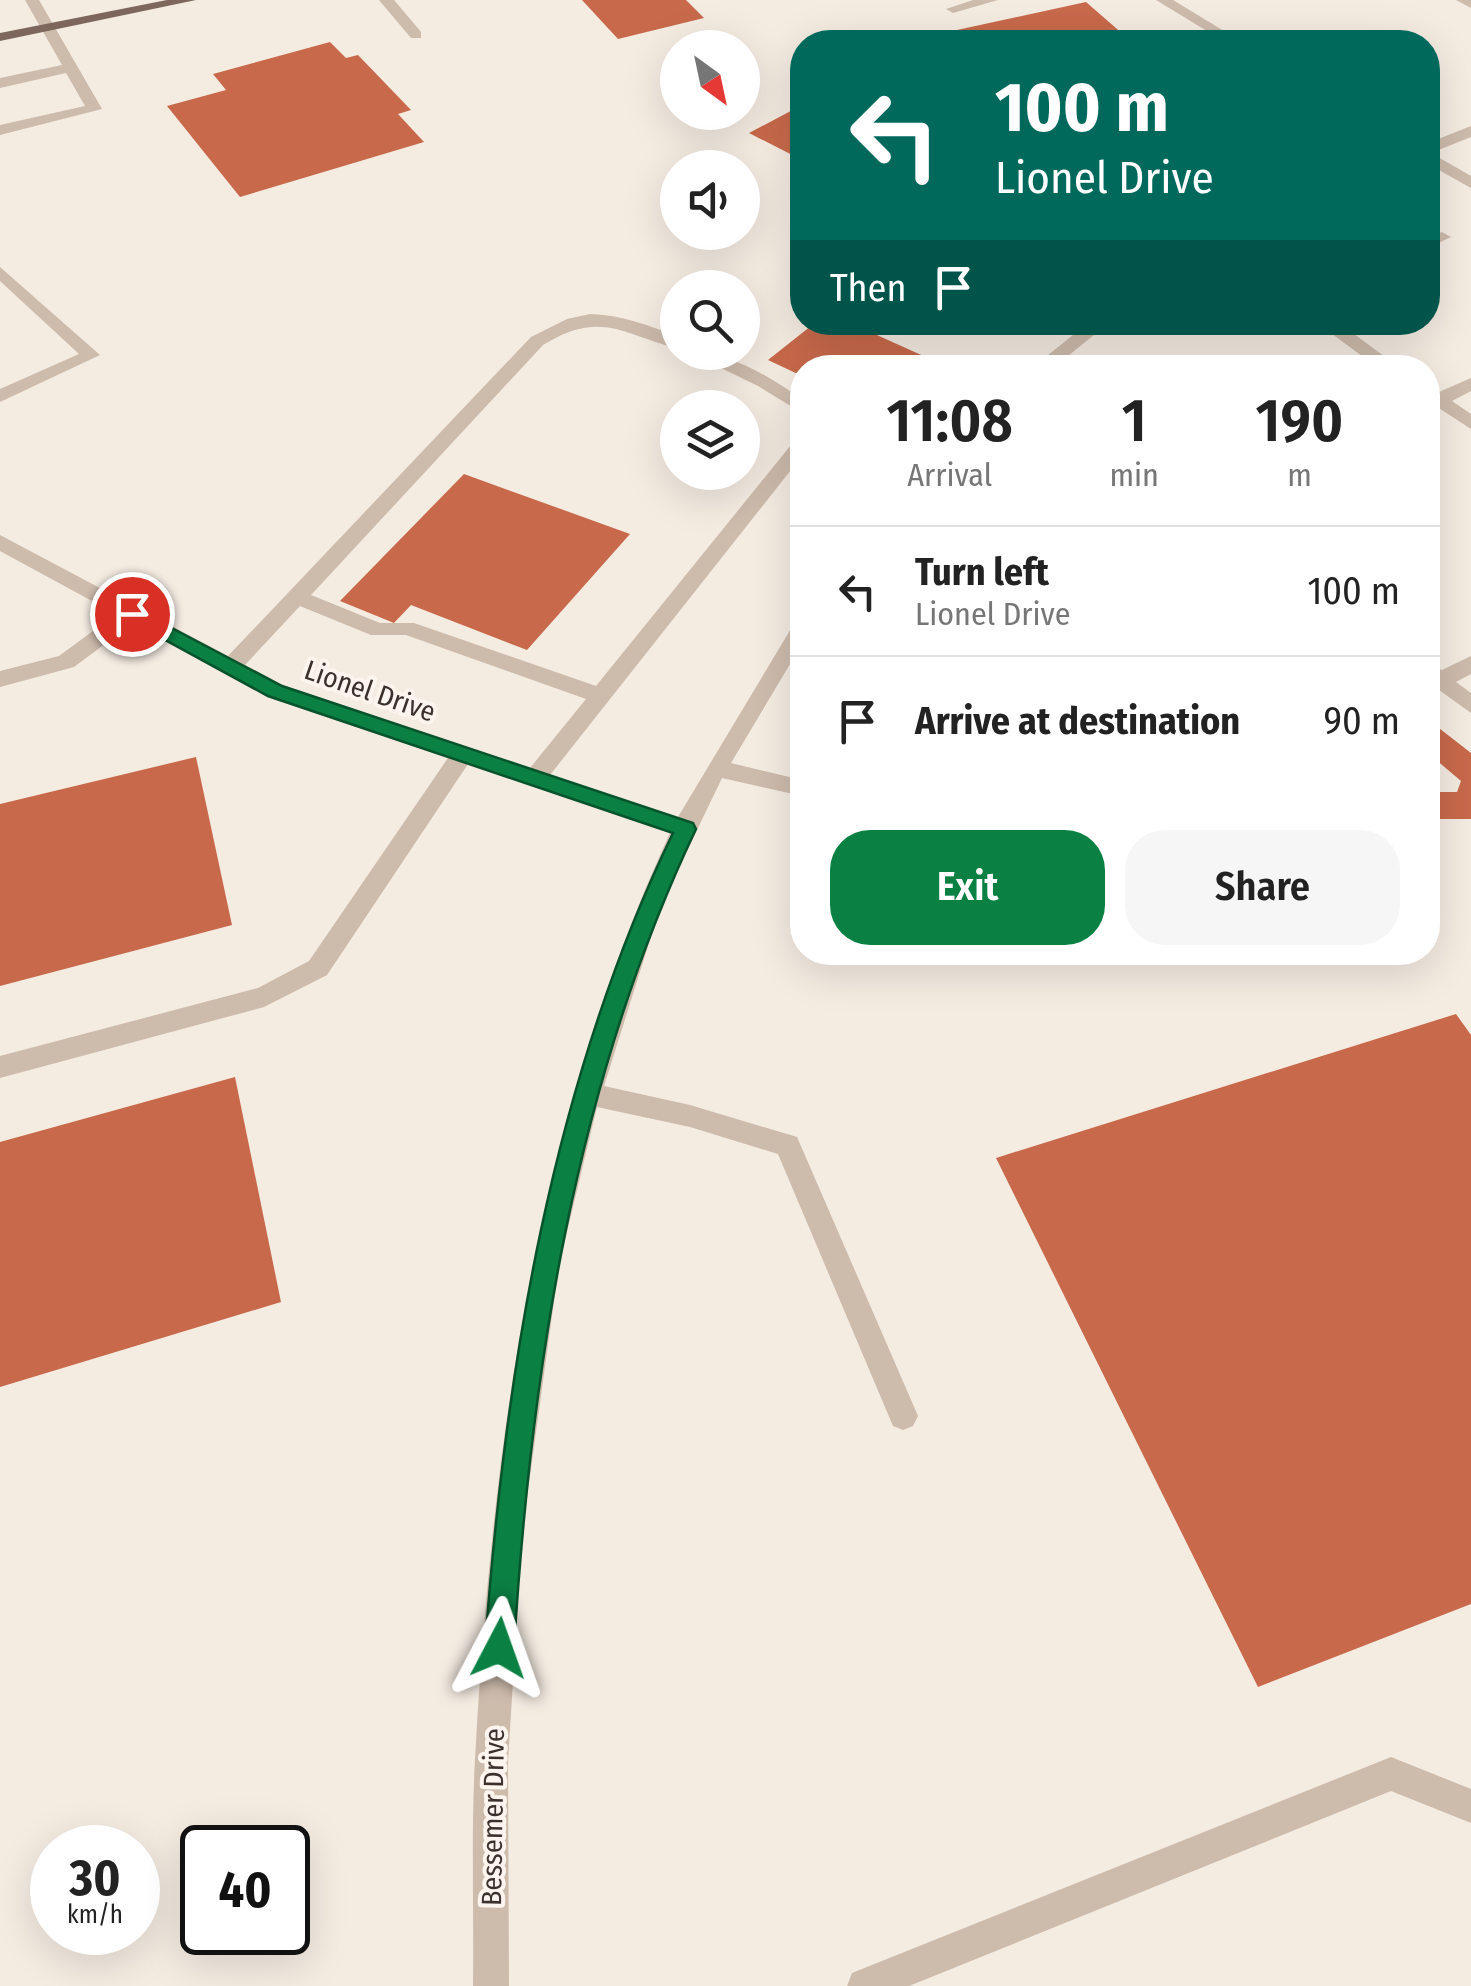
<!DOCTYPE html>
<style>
body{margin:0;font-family:"Fira Sans Condensed",sans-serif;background:#f6f6f6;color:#222;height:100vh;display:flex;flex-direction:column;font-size:38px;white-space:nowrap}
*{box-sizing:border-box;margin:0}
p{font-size:32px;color:#767676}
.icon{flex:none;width:55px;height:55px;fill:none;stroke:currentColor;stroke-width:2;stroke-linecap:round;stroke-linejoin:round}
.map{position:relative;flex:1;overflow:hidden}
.sheet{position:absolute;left:790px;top:355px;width:650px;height:610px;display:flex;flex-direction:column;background:#fff;border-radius:40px;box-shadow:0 10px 40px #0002}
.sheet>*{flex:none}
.hud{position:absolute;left:790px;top:30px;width:650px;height:305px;border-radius:40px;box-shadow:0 10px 40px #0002;background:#00695c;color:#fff;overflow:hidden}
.needle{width:65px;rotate:147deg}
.tools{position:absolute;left:660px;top:30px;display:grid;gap:20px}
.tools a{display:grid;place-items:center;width:100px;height:100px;border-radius:50%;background:#fff;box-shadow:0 10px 40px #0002;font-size:50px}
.speed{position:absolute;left:30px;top:1825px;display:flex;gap:20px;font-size:50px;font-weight:700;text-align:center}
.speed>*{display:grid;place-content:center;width:130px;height:130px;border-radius:50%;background:#fff;box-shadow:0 10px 40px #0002;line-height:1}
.speed small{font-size:25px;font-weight:400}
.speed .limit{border:5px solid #111;border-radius:15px;background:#fff;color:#111}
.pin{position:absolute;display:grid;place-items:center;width:85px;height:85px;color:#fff;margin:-42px;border:5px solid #fff;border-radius:50%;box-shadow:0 2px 10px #0007}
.me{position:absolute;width:110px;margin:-55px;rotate:4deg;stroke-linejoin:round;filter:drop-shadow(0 0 8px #0008)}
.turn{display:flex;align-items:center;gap:35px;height:210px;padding:0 40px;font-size:45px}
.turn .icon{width:130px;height:130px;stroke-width:2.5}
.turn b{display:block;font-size:70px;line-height:85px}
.then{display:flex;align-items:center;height:95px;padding:0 40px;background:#0003;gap:20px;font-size:38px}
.eta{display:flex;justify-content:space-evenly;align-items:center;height:170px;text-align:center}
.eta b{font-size:60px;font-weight:600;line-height:70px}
.cta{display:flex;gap:20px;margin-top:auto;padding:20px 40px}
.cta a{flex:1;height:115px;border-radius:40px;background:#0b8043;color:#fff;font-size:40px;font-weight:600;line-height:115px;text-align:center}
.cta a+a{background:#f6f6f6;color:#222}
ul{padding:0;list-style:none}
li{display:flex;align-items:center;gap:30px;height:130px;padding:0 40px;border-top:2px solid #e0e0e0}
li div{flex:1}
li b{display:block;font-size:38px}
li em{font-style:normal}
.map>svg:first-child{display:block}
.building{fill:#c8694b}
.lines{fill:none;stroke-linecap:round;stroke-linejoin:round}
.minor{fill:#cdbbac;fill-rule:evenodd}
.major{fill:#7d675c;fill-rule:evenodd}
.route{fill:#0b8043;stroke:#07532c;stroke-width:2.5}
.labels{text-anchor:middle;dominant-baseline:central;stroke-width:8;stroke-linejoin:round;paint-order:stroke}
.street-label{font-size:28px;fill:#3b302b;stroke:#fbf5ee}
</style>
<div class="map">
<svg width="1471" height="1986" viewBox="0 0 1471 1986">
<rect width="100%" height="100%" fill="#f4ebe1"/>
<!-- building -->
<path class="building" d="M582,0H686L704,18L618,39Z
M1086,2L1132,42H941L934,35Z
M330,42L346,58L358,55L411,110L398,114L424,142L240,197L167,106L226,90L213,74Z
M802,105V160L749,133Z
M816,322H848L939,363L934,368H802V376L768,360Z
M464,474L630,534L527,650L411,605L394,623L340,601Z
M1435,725L1471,753V819H1428V792H1457L1461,781L1428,753V729Z
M196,757L232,925L0,986V804Z
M1456,1014L1471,1035V1604L1258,1687L996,1158Z
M235,1077L281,1302L0,1387V1142Z"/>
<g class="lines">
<!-- minor -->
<path class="minor" d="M25,0H39L102,109L0,135V125L85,106L66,73L0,88V78L62,65Z
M379,0H394L421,32V38H411Z
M973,0H998L953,13L946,9Z
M1156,0H1173L1242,42H1225Z
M1456,0H1471V8Z
M1471,126V137L1431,153L1471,176V188L1428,164V143Z
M1442,232L1451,237L1428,248V237Z
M0,267L100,355L0,402V389L79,354L0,281Z
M590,314C621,315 649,325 678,337V349C621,333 600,310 543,345L311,595L380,623H414L596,686L795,440L802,438V456L550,775L678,817L795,622L802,620V644L731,763L802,780V796L722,778L661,905L604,1086L690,1105L797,1137L918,1416L913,1426L903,1430L893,1426L778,1154L690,1127L597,1107L559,1265L522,1534L508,1762L509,1986H473C474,1911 471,1834 475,1759C492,1444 537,1121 670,833L468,764L327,975L264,1007L0,1078V1056L258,988L309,961L448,758L267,697L133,623L74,667L0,687V671L59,656L116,614L0,551V535L228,656L531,337L567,319ZM300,606L371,635H406L586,699L530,768L283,685L245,665Z
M1089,322H1110L1053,368H1032Z
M1316,322H1338L1400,368H1378Z
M688,352C731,352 768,376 802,399V413L758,386Z
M1471,378V391L1452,401L1471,414V429L1428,401V387L1439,392Z
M1471,656V674L1456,682L1471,693V713L1428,682V664L1442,670Z
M1391,1757L1471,1789V1823L1391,1791L909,1986H847L852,1973Z"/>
<!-- major -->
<path class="major" d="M167,0H196L0,41V33Z"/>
</g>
<!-- route -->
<path class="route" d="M132,607L282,686L693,823L696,829C575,1083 531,1369 514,1648L510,1658L499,1663L489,1658L485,1648C505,1371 551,1085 673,833L268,696L125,618L123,614Z"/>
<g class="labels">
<!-- street labels -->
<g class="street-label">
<text transform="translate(370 691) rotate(19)">Lionel Drive</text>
<text transform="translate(493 1817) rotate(-89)">Bessemer Drive</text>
</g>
</g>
</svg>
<div class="tools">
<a><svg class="needle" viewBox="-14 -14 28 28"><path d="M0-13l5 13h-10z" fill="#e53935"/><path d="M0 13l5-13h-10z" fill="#767676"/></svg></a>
<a><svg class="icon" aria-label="sound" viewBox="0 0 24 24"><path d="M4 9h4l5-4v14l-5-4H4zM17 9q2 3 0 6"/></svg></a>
<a><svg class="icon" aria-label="search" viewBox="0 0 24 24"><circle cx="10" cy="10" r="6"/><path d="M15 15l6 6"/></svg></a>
<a><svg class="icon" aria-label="layers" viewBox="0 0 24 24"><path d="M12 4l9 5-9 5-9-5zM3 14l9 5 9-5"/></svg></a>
</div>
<div class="speed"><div>30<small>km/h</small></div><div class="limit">40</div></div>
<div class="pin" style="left:132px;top:614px;background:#d93025"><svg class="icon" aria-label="arrive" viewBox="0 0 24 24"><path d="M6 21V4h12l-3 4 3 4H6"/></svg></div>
<svg class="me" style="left:499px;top:1648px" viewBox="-20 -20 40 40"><path d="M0-17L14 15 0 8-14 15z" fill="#0b8043" stroke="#fff" stroke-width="4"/></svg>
<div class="hud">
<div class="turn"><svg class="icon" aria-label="left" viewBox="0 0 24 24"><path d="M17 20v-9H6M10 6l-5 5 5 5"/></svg><div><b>100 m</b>Lionel Drive</div></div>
<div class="then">Then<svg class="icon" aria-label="arrive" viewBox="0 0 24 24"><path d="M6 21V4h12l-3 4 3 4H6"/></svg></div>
</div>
<section class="sheet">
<div class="eta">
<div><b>11:08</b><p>Arrival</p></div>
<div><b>1</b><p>min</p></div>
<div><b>190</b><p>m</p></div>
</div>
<ul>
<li><svg class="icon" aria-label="left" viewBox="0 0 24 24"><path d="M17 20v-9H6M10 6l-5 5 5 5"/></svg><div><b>Turn left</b><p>Lionel Drive</p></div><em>100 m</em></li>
<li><svg class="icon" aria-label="arrive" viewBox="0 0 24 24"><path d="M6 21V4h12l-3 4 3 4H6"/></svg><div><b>Arrive at destination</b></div><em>90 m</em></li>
</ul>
<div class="cta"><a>Exit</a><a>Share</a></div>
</section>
</div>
